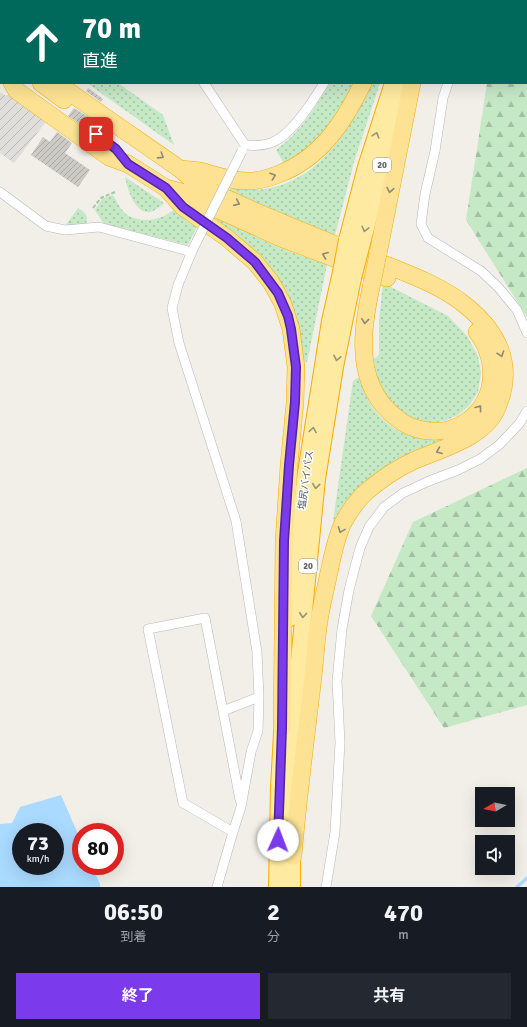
<!DOCTYPE html>
<html lang="ja">
<meta charset="utf-8">
<style>
body{margin:0;font-family:Signika,"Noto Sans JP",sans-serif;background:#242831;color:#f1f3f6;height:100vh;display:flex;flex-direction:column;font-size:15px;white-space:nowrap}
*{box-sizing:border-box;margin:0}
p{font-size:13px;color:#9ea1a6}
.icon{flex:none;width:22px;height:22px;fill:none;stroke:currentColor;stroke-width:2;stroke-linecap:round;stroke-linejoin:round}
.map{position:relative;height:887px;overflow:hidden}
.panel{display:flex;flex-direction:column;background:#171b24;flex:1}
.panel>*{flex:none}
.top-card{position:absolute;left:0px;top:0px;width:527px;height:84px;box-shadow:0 4px 16px #0002;background:#00695c;color:#fff;overflow:hidden}
.needle{width:26px;rotate:261deg}
.buttons{position:absolute;left:475px;top:787px;display:grid;gap:8px}
.buttons a{display:grid;place-items:center;width:40px;height:40px;border-radius:0px;background:#171b24;box-shadow:0 4px 16px #0002;font-size:20px}
.speed{position:absolute;left:12px;top:823px;display:flex;gap:8px;font-size:20px;font-weight:700;text-align:center}
.speed>*{display:grid;place-content:center;width:52px;height:52px;border-radius:50%;background:#171b24;box-shadow:0 4px 16px #0002;line-height:1}
.speed small{font-size:10px;font-weight:400}
.speed .limit{border:6px solid #d22;background:#fff;color:#111}
.pin{position:absolute;display:grid;place-items:center;width:34px;height:34px;color:#fff;margin:-17px;border-radius:8px;box-shadow:0 2px 6px #0006}
.me{position:absolute;width:44px;margin:-22px;rotate:2deg;stroke-linejoin:round;filter:drop-shadow(0 0 3px #0008)}
.turn{display:flex;align-items:center;gap:14px;height:84px;padding:0 16px;font-size:18px}
.turn .icon{width:52px;height:52px;stroke-width:2.5}
.turn b{display:block;font-size:28px;line-height:34px}
.eta{display:flex;justify-content:space-evenly;align-items:center;height:68px;text-align:center}
.eta b{font-size:24px;font-weight:700;line-height:28px}
.primary-button{display:flex;gap:8px;margin-top:auto;padding:8px 16px}
.primary-button a{flex:1;height:46px;border-radius:0px;background:#7c3aed;color:#fff;font-size:16px;font-weight:700;line-height:46px;text-align:center}
.primary-button a+a{background:#242831;color:#f1f3f6}
.map>svg:first-child{display:block}
.industrial{fill:url(#industrial-furrows)}
.grass{fill:url(#grass-dots)}
.forest{fill:url(#forest-firs)}
.water{fill:#aadaff;fill-rule:evenodd}
.lines{fill:none;stroke-linecap:round;stroke-linejoin:round}
.stream{stroke:#aadaff;stroke-width:3.5}
.building{fill:url(#building-hatch)}
.minor-casing{stroke:#b5b8bc;stroke-width:10}
.trunk-casing{stroke:#f9ab00;stroke-width:18}
.motorway-casing{stroke:#f9ab00;stroke-width:18}
.path{stroke:#9cc7a9;stroke-width:2;stroke-dasharray:4 2;stroke-linecap:butt}
.minor{stroke:#fff;stroke-width:9}
.trunk{stroke:#feeaa1;stroke-width:16}
.motorway{stroke:#fde293;stroke-width:17}
.minor-bridge-casing{stroke:#b5b8bc;stroke-width:10;stroke-linecap:butt}
.trunk-bridge-casing{stroke:#f9ab00;stroke-width:18;stroke-linecap:butt}
.motorway-bridge-casing{stroke:#f9ab00;stroke-width:18;stroke-linecap:butt}
.minor-bridge{stroke:#fff;stroke-width:9}
.trunk-bridge{stroke:#feeaa1;stroke-width:16}
.motorway-bridge{stroke:#fde293;stroke-width:17}
.oneway{stroke:#97927c}
.oneway2{stroke:#8e8975}
.route-casing{stroke:#51269a;stroke-width:10}
.route{stroke:#7c3aed;stroke-width:7}
.labels{text-anchor:middle;dominant-baseline:central;stroke-width:3;stroke-linejoin:round;paint-order:stroke}
.shield{fill:#fff;stroke:#8f9295;stroke-width:1}
.shield-label{font-size:9px;font-weight:bold;fill:#5f6368}
.street-label{font-size:10px;fill:#5f6368;stroke:#fff}
</style>
<div class="map">
<svg width="527" height="887" viewBox="0 0 527 887">
<defs>
<pattern id="industrial-furrows" width="10" height="10" patternUnits="userSpaceOnUse"><rect width="10" height="10" fill="#e0deda"/><path d="M-1 1l2-2M0 10L10 0M9 11l2-2" fill="none" stroke="#b9b8b5"/></pattern>
<pattern id="grass-dots" width="8" height="8" patternUnits="userSpaceOnUse"><rect width="8" height="8" fill="#c5e8c5"/><path d="M2 2h.1M6 6h.1" fill="none" stroke="#a3c0a4" stroke-width="1.8" stroke-linecap="round"/></pattern>
<pattern id="forest-firs" width="22" height="20" patternUnits="userSpaceOnUse"><rect width="22" height="20" fill="#c5e8c5"/><path d="M5 1l3.5 6h-7zM16 11l3.5 6h-7z" fill="#a3c0a4"/></pattern>
<pattern id="building-hatch" width="6" height="6" patternUnits="userSpaceOnUse"><rect width="6" height="6" fill="#cccac5"/><path d="M-1 1l2-2M0 6l6-6M5 7l2-2" fill="none" stroke="#a9a8a4"/></pattern>
</defs>
<rect width="100%" height="100%" fill="#f1efe8"/>
<!-- industrial -->
<path class="industrial" d="M0,92L6,96L10,92L48,119L14,163L0,153Z"/>
<!-- grass -->
<path class="grass" d="M87,83H118L163,115L174,145Z
M330,83H354C338,115 318,148 285,165L276,150C301,132 314,109 330,83Z
M373,83H380L354,162L334,239L229,192L232,187C241,191 255,190 265,189C323,179 348,129 373,83Z
M125,177L164,203C141,227 129,197 125,177Z
M113,195C116,200 122,212 127,215C144,224 161,220 175,209L198,225L188,245L109,225L104,224L95,210L102,199Z
M78,208C84,212 89,215 86,224L65,226Z
M217,219L282,249L327,265L307,362L304,361L301,352L298,328L215,223Z
M383,283L448,316L467,336L478,356L481,373L478,392L469,406L458,415L447,420L433,423L420,421L403,414L387,400L376,376L374,359L379,355V321Z
M357,378L361,379C363,386 365,395 369,402C382,424 407,441 433,439C439,439 445,436 451,435L453,440L363,484L344,504L333,522L353,381Z"/>
<!-- forest -->
<path class="forest" d="M500,0H527V317L466,220L487,83H526V1H500Z
M527,468V705L444,728L371,616L413,522Z"/>
<!-- water -->
<path class="water" d="M61,795L81,841V866H92L100,884V887H0V824L12,823L20,807ZM21,832H55V866H21Z"/>
<g class="lines">
<!-- stream -->
<path class="stream" d="M517,887L527,878"/>
</g>
<!-- building -->
<path class="building" d="M88,88L103,99L101,102L86,91Z
M74,108L90,118L84,127L68,116Z
M57,132L72,143L65,153L90,170L78,187L31,155L43,137L50,142Z"/>
<g class="lines">
<defs>
<path id="minor" d="M177,0V1
M385,1V0
M492,1V0
M204,83L245,145C255,146 264,146 273,142C293,133 313,101 324,83
M448,83L443,98L435,151L425,194L421,224L428,238L481,271L498,287L517,310L527,333
M0,192L46,226L65,230L99,227L192,252
M193,249L178,285L172,308L179,343L236,521L257,652L259,697L258,731L251,752L241,807L233,832L217,887
M223,711L205,618L148,629L183,803L233,832
M240,800L223,711L259,697
M326,887L335,832L340,743L337,681L342,629L349,590L360,548L369,527L384,507L403,493L429,481L458,470L480,459L499,445L519,424L527,411"/>
<path id="trunk" d="M347,240L366,167L393,83
M361,247L404,83
M290,618L305,479L330,321L341,272
M291,813V791L299,661L317,479L335,367L353,278
M277,887L279,788L283,715
M292,887V843"/>
<path id="motorway" d="M406,1V0
M429,1V0
M0,31L1,33
M0,67L1,68
M12,83L17,91L109,157L128,164L166,188L183,207L227,238L255,262L271,282L283,304L291,329L296,367L295,402L289,465L284,541L282,728
M41,83L64,100
M57,83C97,112 137,139 177,167C185,172 191,179 199,185C205,189 212,192 219,195C270,219 322,239 374,260C405,273 439,284 465,305C499,332 515,366 497,408C485,438 440,449 413,461C396,469 381,479 366,492C357,500 349,512 343,523C335,540 332,559 328,577C325,592 321,607 319,621C316,640 315,659 313,677C306,737 298,796 293,856
M180,169C188,170 197,170 204,172C218,176 234,182 249,181C259,181 269,178 279,174C321,158 344,122 363,83
M166,188L192,195L210,206L283,239L387,278
M378,254L412,83
M372,283C363,323 355,371 383,405C391,414 398,421 409,426C422,431 438,433 451,429C494,415 503,366 477,332"/>
</defs>
<!-- minor casing -->
<use href="#minor" class="minor-casing"/>
<!-- trunk casing -->
<use href="#trunk" class="trunk-casing"/>
<!-- motorway casing -->
<use href="#motorway" class="motorway-casing"/>
<!-- path -->
<path class="path" d="M93,208L101,198L115,192"/>
<!-- minor -->
<use href="#minor" class="minor"/>
<!-- trunk -->
<use href="#trunk" class="trunk"/>
<!-- motorway -->
<use href="#motorway" class="motorway"/>
<defs>
<path id="minor-bridge" d="M193,249L242,151"/>
<path id="trunk-bridge" d="M341,272L347,240
M353,278L361,247"/>
<path id="motorway-bridge" d="M372,283L378,254"/>
</defs>
<!-- minor-bridge casing -->
<use href="#minor-bridge" class="minor-bridge-casing"/>
<!-- trunk-bridge casing -->
<use href="#trunk-bridge" class="trunk-bridge-casing"/>
<!-- motorway-bridge casing -->
<use href="#motorway-bridge" class="motorway-bridge-casing"/>
<!-- minor-bridge -->
<use href="#minor-bridge" class="minor-bridge"/>
<!-- trunk-bridge -->
<use href="#trunk-bridge" class="trunk-bridge"/>
<!-- motorway-bridge -->
<use href="#motorway-bridge" class="motorway-bridge"/>
</g>
<!-- one-way arrows -->
<defs><path id="oneway-chevron" d="M-2-3.5L2.5 0L-2 3.5" fill="none" stroke-width="1.6" stroke-linecap="round" stroke-linejoin="round"/></defs>
<g class="oneway">
<use href="#oneway-chevron" transform="translate(376 135) rotate(-73)"/>
<use href="#oneway-chevron" transform="translate(365 229) rotate(104)"/>
<use href="#oneway-chevron" transform="translate(337 358) rotate(102)"/>
<use href="#oneway-chevron" transform="translate(313 430) rotate(-81)"/>
<use href="#oneway-chevron" transform="translate(316 486) rotate(96)"/>
<use href="#oneway-chevron" transform="translate(303 615) rotate(95)"/>
</g>
<g class="oneway2">
<use href="#oneway-chevron" transform="translate(161 156) rotate(33)"/>
<use href="#oneway-chevron" transform="translate(273 176) rotate(-19)"/>
<use href="#oneway-chevron" transform="translate(390 190) rotate(101)"/>
<use href="#oneway-chevron" transform="translate(237 203) rotate(24)"/>
<use href="#oneway-chevron" transform="translate(325 255) rotate(-159)"/>
<use href="#oneway-chevron" transform="translate(365 321) rotate(96)"/>
<use href="#oneway-chevron" transform="translate(501 354) rotate(71)"/>
<use href="#oneway-chevron" transform="translate(479 408) rotate(-52)"/>
<use href="#oneway-chevron" transform="translate(439 451) rotate(158)"/>
<use href="#oneway-chevron" transform="translate(341 530) rotate(111)"/>
</g>
<g class="lines">
<defs>
<path id="route" d="M96,134L116,149L128,164L166,188L183,207L227,238L255,262L278,293L288,316L291,329L296,367L295,402L289,465L284,541L282,728L278,840"/>
</defs>
<!-- route casing -->
<use href="#route" class="route-casing"/>
<!-- route -->
<use href="#route" class="route"/>
</g>
<g class="labels">
<!-- shield labels -->
<g class="shield">
<rect x="373" y="158" width="18" height="14" rx="3"/>
<rect x="299" y="559" width="18" height="14" rx="3"/>
</g>
<g class="shield-label">
<text x="382" y="165">20</text>
<text x="308" y="566">20</text>
</g>
<!-- street labels -->
<g class="street-label">
<text transform="translate(306 480) rotate(-82)">塩尻バイパス</text>
</g>
</g>
</svg>
<div class="buttons">
<a><svg class="needle" viewBox="-14 -14 28 28"><path d="M0-13l5 13h-10z" fill="#e53935"/><path d="M0 13l5-13h-10z" fill="#9ea1a6"/></svg></a>
<a><svg class="icon" aria-label="sound" viewBox="0 0 24 24"><path d="M4 9h4l5-4v14l-5-4H4zM17 9q2 3 0 6"/></svg></a>
</div>
<div class="speed"><div>73<small>km/h</small></div><div class="limit">80</div></div>
<div class="pin" style="left:96px;top:134px;background:#d93025"><svg class="icon" aria-label="arrive" viewBox="0 0 24 24"><path d="M6 21V4h12l-3 4 3 4H6"/></svg></div>
<svg class="me" style="left:278px;top:840px" viewBox="-20 -20 40 40"><circle r="19" fill="#fff"/><path d="M0-13L10 11 0 6-10 11z" fill="#7c3aed"/></svg>
<div class="top-card">
<div class="turn"><svg class="icon" aria-label="ahead" viewBox="0 0 24 24"><path d="M12 20V5M6 11l6-6 6 6"/></svg><div><b>70 m</b>直進</div></div>
</div>
</div>
<section class="panel">
<div class="eta">
<div><b>06:50</b><p>到着</p></div>
<div><b>2</b><p>分</p></div>
<div><b>470</b><p>m</p></div>
</div>
<div class="primary-button"><a>終了</a><a>共有</a></div>
</section>
